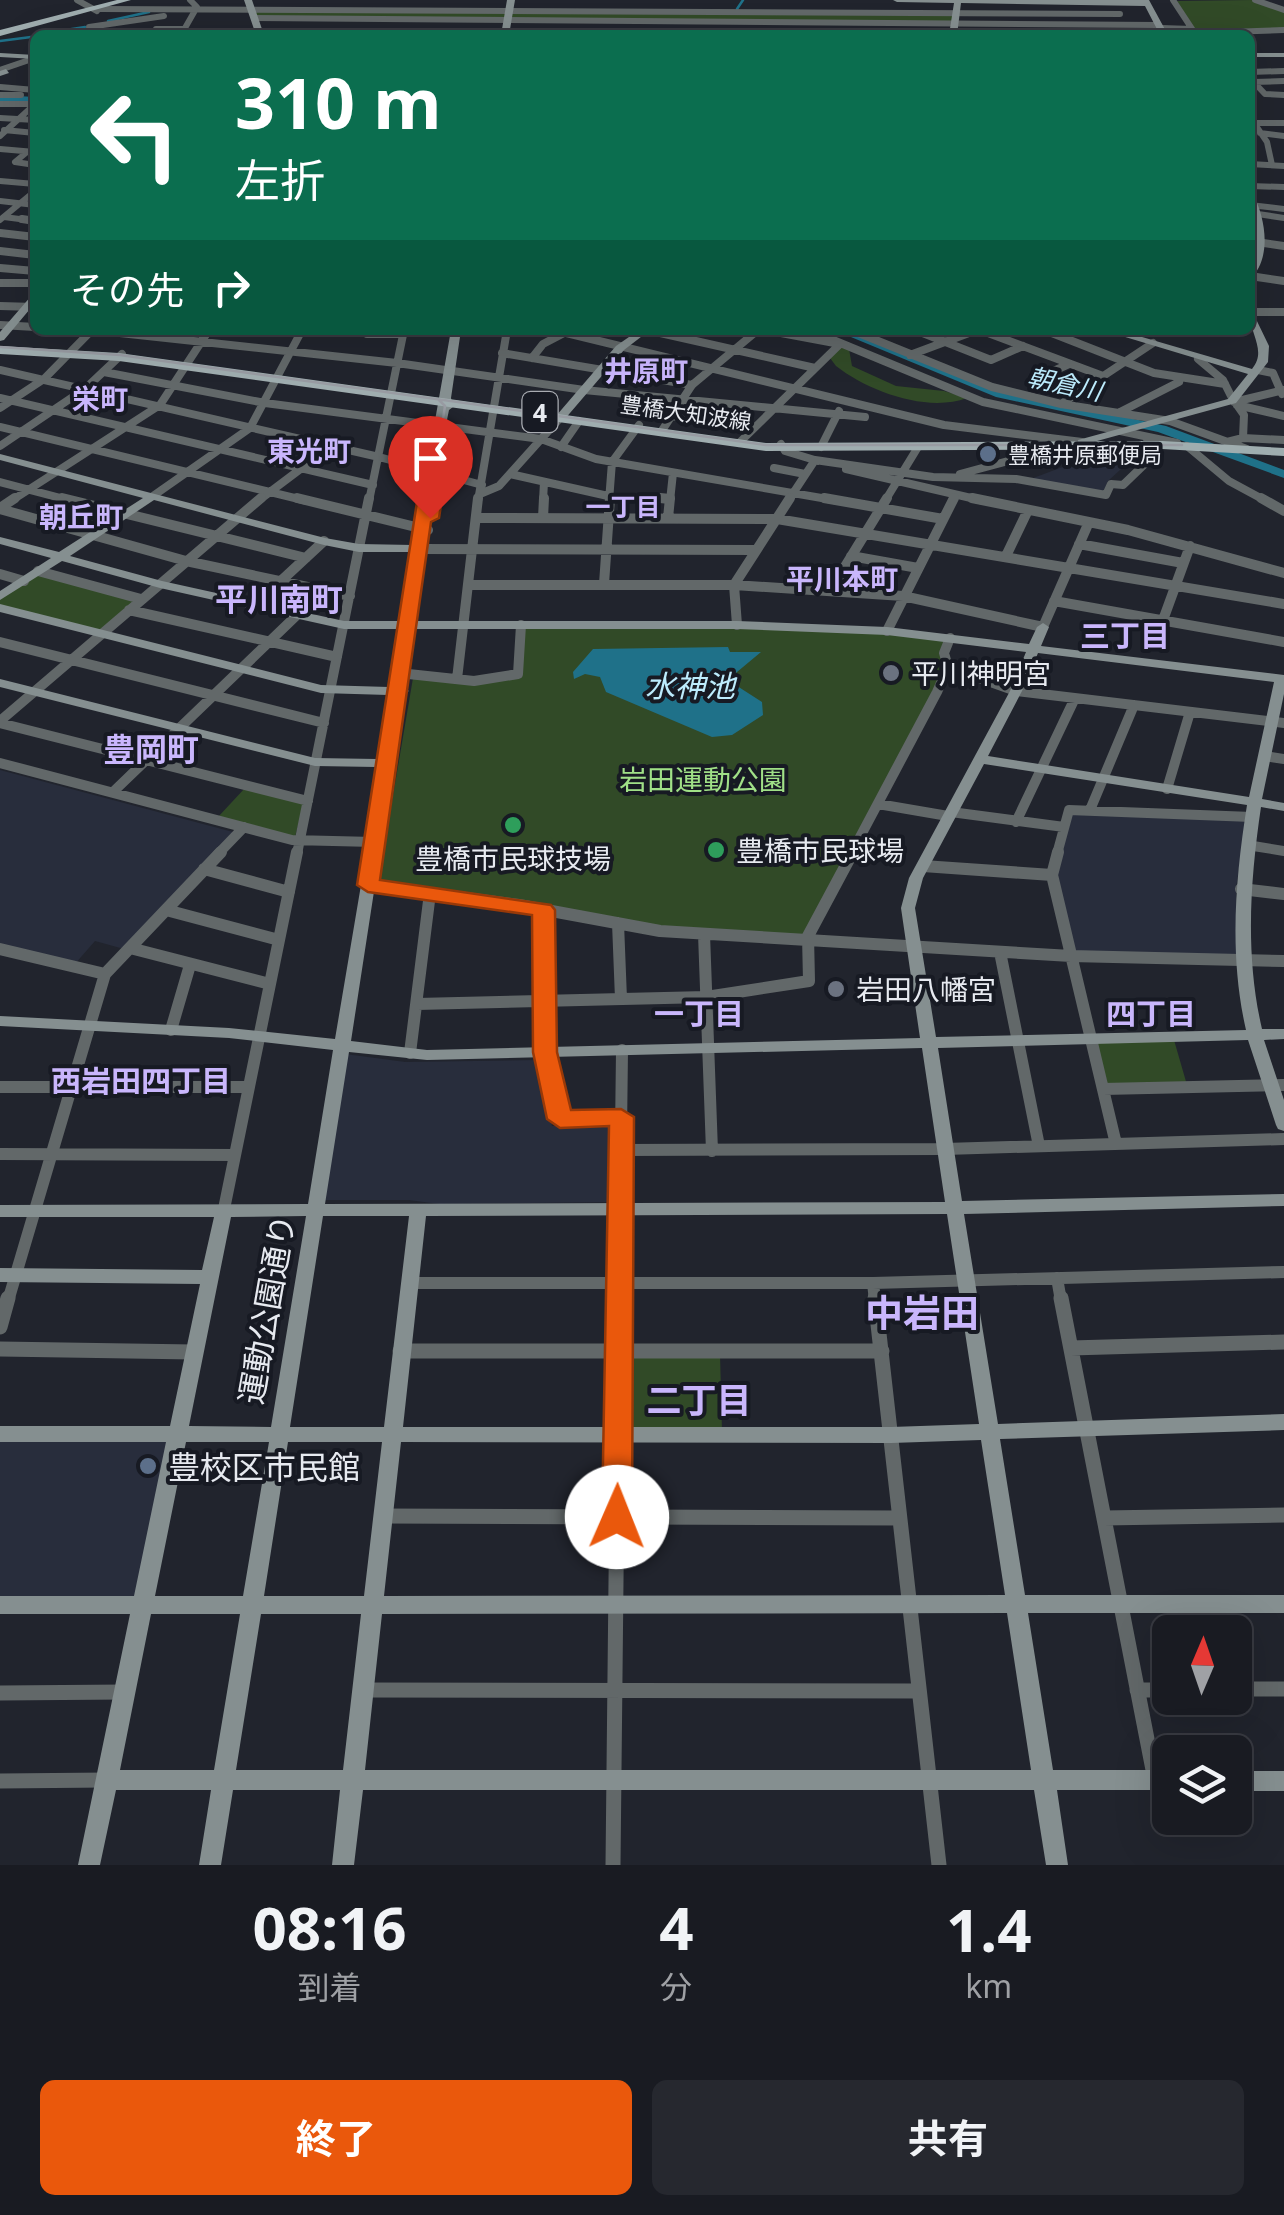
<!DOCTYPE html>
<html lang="ja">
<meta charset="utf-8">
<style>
body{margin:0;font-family:"Noto Sans","Noto Sans JP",sans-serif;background:#26282f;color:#f1f3f6;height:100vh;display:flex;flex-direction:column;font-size:38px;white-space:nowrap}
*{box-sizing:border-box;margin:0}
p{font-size:32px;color:#9fa1a5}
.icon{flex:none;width:55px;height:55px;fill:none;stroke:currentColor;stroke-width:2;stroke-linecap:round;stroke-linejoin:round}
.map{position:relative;height:1865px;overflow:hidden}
.sheet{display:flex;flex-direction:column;background:#191b22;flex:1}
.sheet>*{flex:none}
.hud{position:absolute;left:30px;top:30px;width:1225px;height:305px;border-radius:15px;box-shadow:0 10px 40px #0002,0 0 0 2px #373940;background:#0b6e4f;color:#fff;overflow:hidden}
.needle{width:65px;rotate:2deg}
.controls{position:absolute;left:1152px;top:1615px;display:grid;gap:20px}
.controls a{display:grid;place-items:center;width:100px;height:100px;border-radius:15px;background:#191b22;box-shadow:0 10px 40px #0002,0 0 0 2px #373940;font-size:50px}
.pin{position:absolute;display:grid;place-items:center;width:85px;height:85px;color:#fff;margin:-102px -42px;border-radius:50% 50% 50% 0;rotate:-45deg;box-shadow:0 0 10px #0007}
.pin .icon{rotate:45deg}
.me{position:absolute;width:110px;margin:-55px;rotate:1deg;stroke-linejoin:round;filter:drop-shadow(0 0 8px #0008)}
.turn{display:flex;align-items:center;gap:35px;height:210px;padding:0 40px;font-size:45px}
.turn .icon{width:130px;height:130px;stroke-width:2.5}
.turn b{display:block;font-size:70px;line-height:85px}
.then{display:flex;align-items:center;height:95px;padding:0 40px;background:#0003;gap:20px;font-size:38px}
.eta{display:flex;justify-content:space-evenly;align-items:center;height:170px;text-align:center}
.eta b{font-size:60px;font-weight:700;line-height:70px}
.action{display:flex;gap:20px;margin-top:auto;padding:20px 40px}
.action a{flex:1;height:115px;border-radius:15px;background:#ea580c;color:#fff;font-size:40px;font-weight:700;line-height:115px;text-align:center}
.action a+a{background:#26282f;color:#f1f3f6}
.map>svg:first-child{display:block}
.built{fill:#282d3c}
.green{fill:#314a27}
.water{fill:#1f7189}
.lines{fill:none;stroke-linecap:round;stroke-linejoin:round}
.stream{stroke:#1f7189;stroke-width:2.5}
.river{fill:#1f7189;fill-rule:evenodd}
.street-far4{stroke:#626869;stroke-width:6}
.street-far3{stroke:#626869;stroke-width:8}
.street-far2{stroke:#626869;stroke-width:10}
.street-far1{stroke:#626869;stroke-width:12}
.street{stroke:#626869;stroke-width:15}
.secondary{fill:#858f90;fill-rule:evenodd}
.primary{fill:#9fadaf;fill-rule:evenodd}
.tram{stroke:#989ba2;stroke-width:2.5}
.route{fill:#ea580c;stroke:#983908;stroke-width:2.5}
.service-dot{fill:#5c6f8a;stroke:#171a23;stroke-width:4}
.worship-dot{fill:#6b7280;stroke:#171a23;stroke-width:4}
.leisure-dot{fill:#2e9e5b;stroke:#171a23;stroke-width:4}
.labels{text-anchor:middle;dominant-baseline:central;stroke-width:8;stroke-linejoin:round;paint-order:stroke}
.far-street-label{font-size:22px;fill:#e7eaf0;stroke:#171a23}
.far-poi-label{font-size:22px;fill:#e7eaf0;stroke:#171a23;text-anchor:start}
.far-water-label{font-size:25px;font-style:italic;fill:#bdecfd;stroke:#171a23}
.shield{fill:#171a23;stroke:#a9acb2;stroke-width:2.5}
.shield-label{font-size:25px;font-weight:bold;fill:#e7eaf0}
.far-neighbourhood-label{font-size:25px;font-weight:bold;fill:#c9b6fc;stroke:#171a23}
.far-quarter-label{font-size:28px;font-weight:bold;fill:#c9b6fc;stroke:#171a23}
.poi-label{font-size:28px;fill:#e7eaf0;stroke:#171a23;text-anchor:start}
.park-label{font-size:28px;fill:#a0e087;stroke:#171a23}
.neighbourhood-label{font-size:30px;font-weight:bold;fill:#c9b6fc;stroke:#171a23}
.water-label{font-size:30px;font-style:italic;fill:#bdecfd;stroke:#171a23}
.quarter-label{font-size:32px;font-weight:bold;fill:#c9b6fc;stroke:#171a23}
.near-street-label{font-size:32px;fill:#e7eaf0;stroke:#171a23}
.near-poi-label{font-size:32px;fill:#e7eaf0;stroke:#171a23;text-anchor:start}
.near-neighbourhood-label{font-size:35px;font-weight:bold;fill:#c9b6fc;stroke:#171a23}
.near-quarter-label{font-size:38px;font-weight:bold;fill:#c9b6fc;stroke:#171a23}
</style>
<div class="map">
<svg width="1284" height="1865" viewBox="0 0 1284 1865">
<rect width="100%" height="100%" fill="#21242d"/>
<!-- built -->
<path class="built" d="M1133,447H1141L1144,456L1139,460L1132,459L1108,481L1103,493L1028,480L1105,451Z
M0,770L233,832L124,949L95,941L74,965L0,947Z
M1073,812L1246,821L1236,888V957L1073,952L1055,874Z
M345,1054L405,1062L539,1060L552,1126L615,1124V1202L439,1204L409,1200H325Z
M0,1441L169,1442L136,1598H0Z"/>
<!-- green -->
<path class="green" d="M1252,0L1284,12V29L1193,28L1177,1Z
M252,9L955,14V24L254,18Z
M841,347L849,349L852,366L896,386L944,391L967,398C927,413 868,391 836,366L830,358Z
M38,574L136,600L101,632L0,605V599Z
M521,625H737L950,638L948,667L808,936L659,931L378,884L413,678L513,676Z
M245,788L304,802L295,837L218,817Z
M1174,1040L1187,1085L1108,1086L1096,1041Z
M720,1354L722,1431L624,1430V1355Z"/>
<!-- water -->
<path class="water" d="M728,647L730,652H761L731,677L734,684L762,702L763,715L732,735L712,737L606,692L600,677L585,674L574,679L573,672L593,649Z"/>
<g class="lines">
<!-- stream -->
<path class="stream" d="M737,9L743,0
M108,21L149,12
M46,33L85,27
M0,41L31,37"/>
<!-- river -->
<path class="river" d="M0,95L35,97V103L0,101Z
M834,330H850L1004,391L1166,426L1284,470V478L1158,432L996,397Z"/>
<!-- street-far4 -->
<path class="street-far4" d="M77,0L97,11
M1173,0L1196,35
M1255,0L1284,10
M100,9L1120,14
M254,18L1158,25
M89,27L164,16
M1161,28L1192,29
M156,29H185
M259,33H467
M543,33L947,35
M1195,33L1284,30
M86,34L155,35
M181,35L197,7L190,0
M0,70L35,58
M1250,72L1284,71
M1250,78L1265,94L1284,95
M1253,82L1284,81
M0,87L35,90
M0,95H21
M0,104H35
M1250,117L1267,142L1272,165
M0,118L35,120
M1250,123H1284
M4,130L35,133
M1260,133L1284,136
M0,136L35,104
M0,149L35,152
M27,152L15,162L35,165
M1250,164L1284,166
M0,181L35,184
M1250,186L1284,187
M0,201L35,205
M1250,205L1284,209
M1258,214L1284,218
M4,217L35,221
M0,220L35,191"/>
<!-- street-far3 -->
<path class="street-far3" d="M22,219L35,221
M0,233L35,237
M1250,241L1284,246
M0,251L35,255
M0,268L35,271
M1250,276L1284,281
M0,283H35
M0,306L35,307
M1250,312H1284
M0,325L35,327
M92,330L397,363L584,390L865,417
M554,330L944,425L1082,442
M647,330L815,368
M809,330L983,402L1177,443
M851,330L992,387L1061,404L1170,421L1247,449
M915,330L991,360L1023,346
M980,330L1103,376
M1044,330L1154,373L1225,384
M367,334H403
M502,353L692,385
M910,355L977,330
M532,358L543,344L564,333
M1198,359L1223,380L1234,402L1284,390
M1069,364L1036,379L1073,396
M0,370L379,457L482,485
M1258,370L1273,373L1282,394
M104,372L265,403L541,439L596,459L839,501
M0,398L373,485
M1061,404L1153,343
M1237,405L1284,416
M1237,405L1244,415L1243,438
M0,408L44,379L92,330
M1120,412L1179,382
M671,416L705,421
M0,427L307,501
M661,432L692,385L758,330
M1227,442L1243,438L1284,440
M739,443L840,344L765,330
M781,444L785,451L818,461
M0,446L86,388L122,354
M1187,446L1229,481L1266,501
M561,447L579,421
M821,447L839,411
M774,468L805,474
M846,469L984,501
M510,474L608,496
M960,474L1068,445
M0,482L72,501
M480,494L499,486L560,418
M153,496L250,428L302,330
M630,497L670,499
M11,501L160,405L209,330
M258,501L331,446
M369,501L404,330
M478,501L507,330
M543,501L544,482
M609,501L612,462L639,425
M670,501L673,473
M788,501L815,460L933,477L1016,479L1106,495L1111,484L1123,485L1150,459L1147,442
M885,501L918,447
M952,501L955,496"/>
<!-- street-far2 -->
<path class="street-far2" d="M62,498L306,558
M297,498L428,530
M660,498L670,499
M824,498L943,519
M972,498L1128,530L1284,573
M1261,498L1284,511
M0,508L15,498
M0,509L186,561L350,596
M476,518L777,519L1284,604
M543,518L544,498
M668,518L670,498
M1079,544L1183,563
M419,549L756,550
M851,556L918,568
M1006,556L1028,510
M38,571L141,599
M0,574L24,581
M604,584L610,498
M468,585H734L903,596L1043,627L1089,522
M830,591L887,498
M1054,601L1284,642
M255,605L324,541
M129,610L337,657
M1163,620L1190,546
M737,625L734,585L790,498
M887,631L954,498
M0,642L324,723
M948,667L1016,691L1284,723
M399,673L474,681L518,674L521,625
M457,679L478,498
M0,721L261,498
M0,723L308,801
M1264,756L1284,759
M0,763L292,840L374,842
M1167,789L1190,712
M113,792L297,615
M878,804L948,816
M1090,810L1134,705
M951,812L1064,827
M1016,822L1075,698
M1247,845L1284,851
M218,854L244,827
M297,854L369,498
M851,854L937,692L948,667L944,653L950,638
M1057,854L1069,810L1252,817"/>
<!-- street-far1 -->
<path class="street-far1" d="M1058,852L1052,875L1116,1144
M923,866L1052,875
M204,869L289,892
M368,885L519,905L660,931L1071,956L1284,961
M1241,889L1284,894
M544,909L545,1052L560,1119L621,1117
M166,910L279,940
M618,923L621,999
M704,934L712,1151
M130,948L270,984
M0,949L105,974
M1000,952L1039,1146
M417,1004L706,997L809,981L808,936L853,852
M171,1030L190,965
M410,1053L430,893
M0,1087H249
M1103,1089L1284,1085
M621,1150L945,1149L1284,1139
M0,1154L235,1155
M224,1209L297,852
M1057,1278L1061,1301
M408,1283H873L1284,1272
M873,1283L875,1301
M8,1301L105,974L221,852
M619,1301L622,1050"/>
<!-- street -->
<path class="street" d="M875,1298L939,1865
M1061,1298L1155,1780
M0,1327L8,1298
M1071,1348L1284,1342
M0,1349L194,1352
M400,1351H882
M382,1516L899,1518
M1104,1518L1284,1515
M1235,1689H1284
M363,1690L919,1691
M1137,1690H1170
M0,1693L125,1692
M0,1781L107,1780
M613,1865L619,1298"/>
<!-- secondary -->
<path class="secondary" d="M244,0H252L264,35H256Z
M507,0H515L509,35H501Z
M893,0H1149L1168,35H1160L1145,6L961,3L957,35H949L954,3L897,2Z
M0,53L35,55V59L0,57Z
M1250,53H1284V57H1250Z
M6,69L9,73L0,76V71Z
M1250,193L1253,194C1266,219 1272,259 1250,279V263L1256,236Z
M35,294V303L4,340L0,341V332L32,295Z
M1250,314L1255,317L1269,346L1268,362L1236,403L1086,444H1078V440L1228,399L1248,374L1102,330H1118L1252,369C1267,351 1250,335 1250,314Z
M451,330H461L451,398L453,407L449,410L437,469L412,621H737L887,627L1029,644L1037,627L1043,623L1049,627L1041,646L1284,675V694L1262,799L1284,803V811L1261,807C1250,881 1245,956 1262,1029H1284V1039L1264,1040L1284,1100V1131L1278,1129L1276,1125L1248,1040L938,1048L962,1201L1284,1194V1206L964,1214L998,1424L1284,1414V1430L1000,1439L1025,1595H1284V1613H1028L1053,1770H1170V1790H1057L1068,1865H1046L1034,1790H363L354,1865H332L340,1790H233L221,1865H199L211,1790H116L100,1865H78L130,1614H0V1596H134L166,1442H0V1426H170L200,1284L0,1282V1268L202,1270L214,1217H0V1205L308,1204L333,1050L229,1038L0,1026V1016L229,1028L335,1039L361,885L376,767L315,766L0,687V679L315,758L377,759L388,695L321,693L0,612V604L321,685L389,687L399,629H344L160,588L62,561L0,600V591L51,558L0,544V537L59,552L143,498L0,460V454L325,538L359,544L413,545ZM154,500L324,545L359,552H412L400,621H344L162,581L70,556ZM411,629H737L887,635L1026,652L1010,691L909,878L901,908L920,1038L427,1050L351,1041L375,885L390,766L394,763L391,760L401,695L409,691L402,687ZM1038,653L1274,682L1249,797L988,756L1022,691ZM984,764L1247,805C1235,880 1229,956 1246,1030L936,1037L915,908L923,878ZM922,1048L945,1202L325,1204L349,1052L427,1060ZM947,1214L979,1424L891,1427H403L426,1216ZM306,1216L271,1427L189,1426L231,1217ZM323,1216H409L384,1427H290ZM981,1440L1005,1595L384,1596L401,1442L891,1443ZM186,1442H269L243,1596H155ZM288,1442H382L364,1596H264ZM1007,1613L1031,1770H365L382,1614ZM151,1614H240L214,1770H120ZM261,1614H361L343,1770H236Z
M639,330H650L624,350L564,420H556V416L616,346Z
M1235,1771H1284V1791H1235Z"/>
<!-- primary -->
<path class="primary" d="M117,0H131L0,36V30Z
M0,346L119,353L766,443L1162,441L1284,448V456L1162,449L766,451L119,361L0,354Z"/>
<!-- tram -->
<path class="tram" d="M0,347L120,355L766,445H1182
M391,753L445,406L438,399"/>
</g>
<!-- route -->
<path class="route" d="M431,464L446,472L439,518L431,522L380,880L551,905L555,910L557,1052L571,1110L621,1109L634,1117L632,1517L628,1526L617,1530L607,1526L602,1517L609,1126L560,1128L547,1119L533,1052L532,915L368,892L357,885L422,470Z"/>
<!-- markers -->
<g class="service-dot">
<circle cx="988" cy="454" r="10"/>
<circle cx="148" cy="1466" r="10"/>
</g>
<g class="worship-dot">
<circle cx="891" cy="673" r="10"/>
<circle cx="836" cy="989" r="10"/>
</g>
<g class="leisure-dot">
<circle cx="513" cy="825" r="10"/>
<circle cx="716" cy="850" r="10"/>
</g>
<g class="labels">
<!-- far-street labels -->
<g class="far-street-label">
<text transform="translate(686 412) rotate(8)">豊橋大知波線</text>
</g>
<!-- far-poi labels -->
<g class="far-poi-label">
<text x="1008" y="454">豊橋井原郵便局</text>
</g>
<!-- far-water labels -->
<g class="far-water-label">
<text transform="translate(1065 383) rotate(12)">朝倉川</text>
</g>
<!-- shield labels -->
<rect class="shield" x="522.5" y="392" width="35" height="40" rx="8"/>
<g class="shield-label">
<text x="540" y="412">4</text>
</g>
<!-- far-neighbourhood labels -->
<g class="far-neighbourhood-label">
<text x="623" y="506">一丁目</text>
</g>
<!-- far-quarter labels -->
<g class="far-quarter-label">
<text x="646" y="370">井原町</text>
<text x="100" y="398">栄町</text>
<text x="309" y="450">東光町</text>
<text x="81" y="516">朝丘町</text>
<text x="842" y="578">平川本町</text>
</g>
<!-- poi labels -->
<g class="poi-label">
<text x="911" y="673">平川神明宮</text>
<text x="736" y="850">豊橋市民球場</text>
<text x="513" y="858" text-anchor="middle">豊橋市民球技場</text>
<text x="856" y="989">岩田八幡宮</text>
</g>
<!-- park labels -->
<g class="park-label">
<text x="703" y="779">岩田運動公園</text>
</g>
<!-- neighbourhood labels -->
<g class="neighbourhood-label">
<text x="1125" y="635">三丁目</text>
<text x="699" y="1013">一丁目</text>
<text x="1151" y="1013">四丁目</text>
<text x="141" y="1080">西岩田四丁目</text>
</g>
<!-- water labels -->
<g class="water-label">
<text x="690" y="685">水神池</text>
</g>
<!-- quarter labels -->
<g class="quarter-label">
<text x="279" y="598">平川南町</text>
<text x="151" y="748">豊岡町</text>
</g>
<!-- near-street labels -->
<g class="near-street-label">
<text transform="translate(266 1309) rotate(-80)">運動公園通り</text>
</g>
<!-- near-poi labels -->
<g class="near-poi-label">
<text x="168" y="1466">豊校区市民館</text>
</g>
<!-- near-neighbourhood labels -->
<g class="near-neighbourhood-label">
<text x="699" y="1399">二丁目</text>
</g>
<!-- near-quarter labels -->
<g class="near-quarter-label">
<text x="922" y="1312">中岩田</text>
</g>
</g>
</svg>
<div class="controls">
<a><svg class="needle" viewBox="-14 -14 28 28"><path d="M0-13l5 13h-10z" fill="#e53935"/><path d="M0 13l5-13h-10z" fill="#9fa1a5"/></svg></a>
<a><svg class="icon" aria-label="layers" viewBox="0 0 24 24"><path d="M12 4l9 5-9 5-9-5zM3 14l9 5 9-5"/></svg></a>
</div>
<div class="pin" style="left:430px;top:518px;background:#d93025"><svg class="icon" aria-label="arrive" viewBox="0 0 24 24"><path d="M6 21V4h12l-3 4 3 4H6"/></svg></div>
<svg class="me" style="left:617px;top:1517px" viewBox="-20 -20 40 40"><circle r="19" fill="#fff"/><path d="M0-13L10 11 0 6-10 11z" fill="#ea580c"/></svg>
<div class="hud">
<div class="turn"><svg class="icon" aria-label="left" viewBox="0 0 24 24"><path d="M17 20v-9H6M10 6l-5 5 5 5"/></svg><div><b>310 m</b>左折</div></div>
<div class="then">その先<svg class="icon" aria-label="right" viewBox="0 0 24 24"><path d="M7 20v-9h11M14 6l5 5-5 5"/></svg></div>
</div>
</div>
<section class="sheet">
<div class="eta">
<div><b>08:16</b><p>到着</p></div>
<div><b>4</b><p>分</p></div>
<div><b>1.4</b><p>km</p></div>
</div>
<div class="action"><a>終了</a><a>共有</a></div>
</section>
